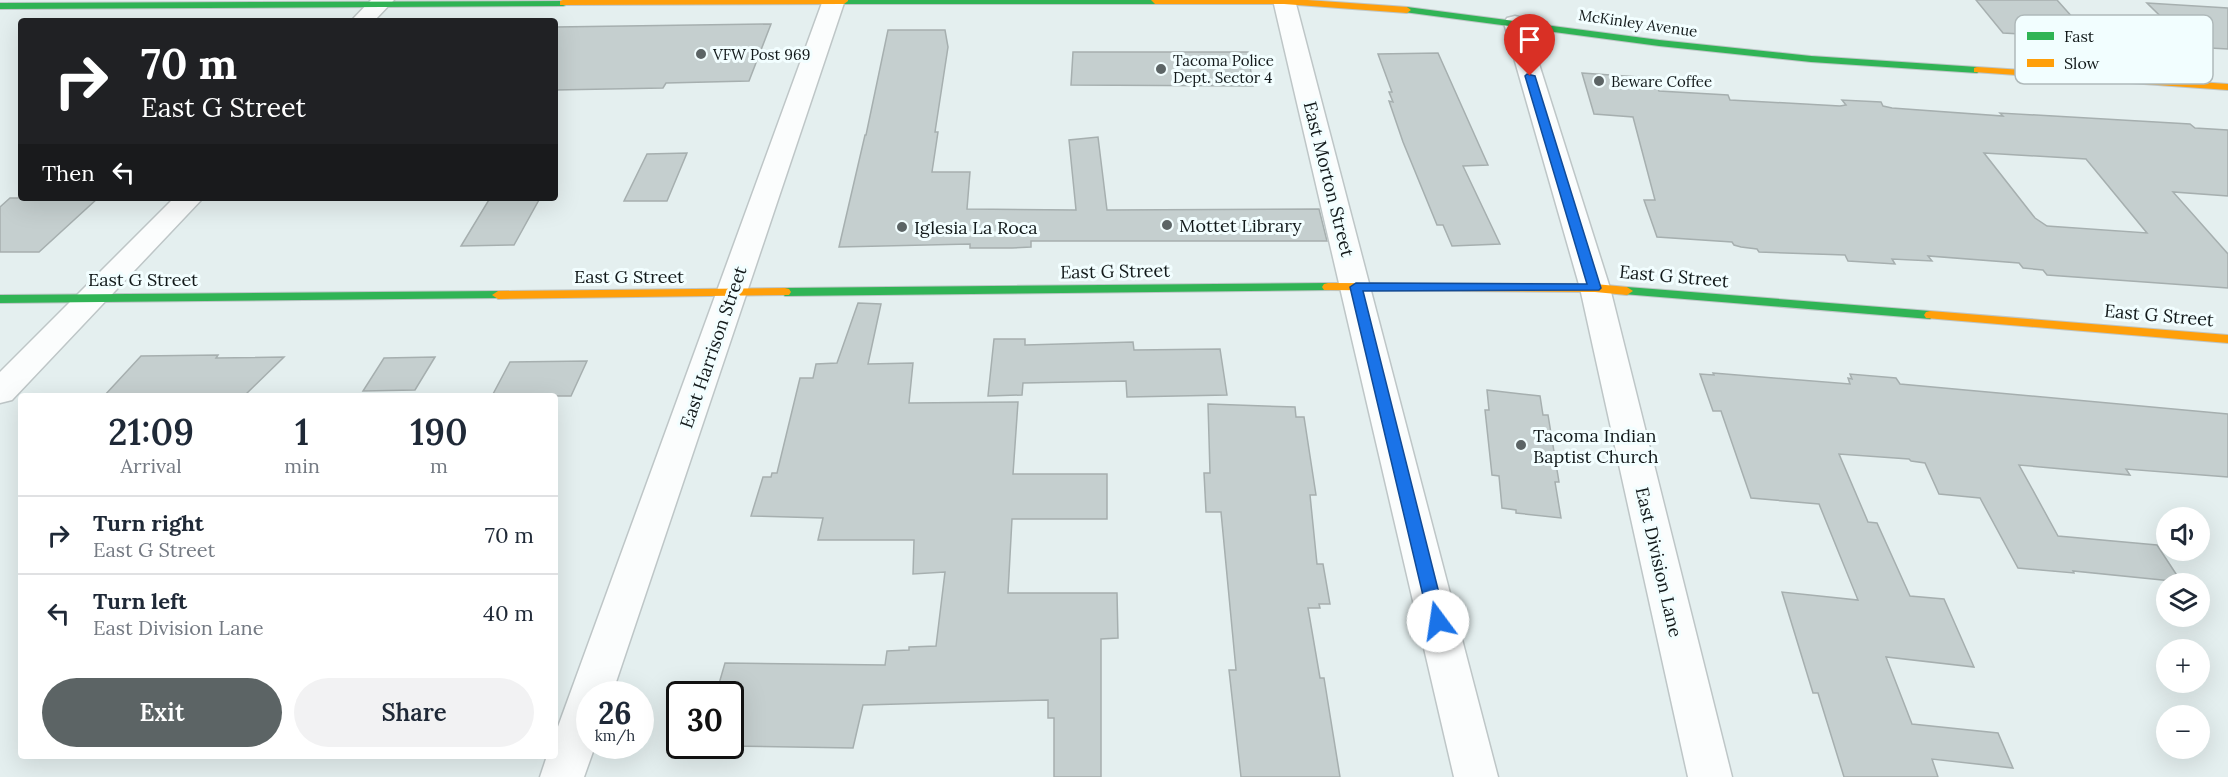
<!DOCTYPE html>
<meta charset="utf-8">
<style>
body{margin:0;font-family:Lora,serif;background:#f2f2f3;color:#1f2937;height:100vh;display:flex;flex-direction:column;font-size:22px;white-space:nowrap}
*{box-sizing:border-box;margin:0}
p{font-size:20px;color:#747a83}
.icon{flex:none;width:33px;height:33px;fill:none;stroke:currentColor;stroke-width:2;stroke-linecap:round;stroke-linejoin:round}
.map{position:relative;flex:1;overflow:hidden}
.sheet{position:absolute;left:18px;top:393px;width:540px;height:366px;display:flex;flex-direction:column;background:#fff;border-radius:6px;box-shadow:0 6px 24px #0002}
.sheet>*{flex:none}
.hud{position:absolute;left:18px;top:18px;width:540px;height:183px;border-radius:6px;box-shadow:0 6px 24px #0002;background:#202124;color:#fff;overflow:hidden}
.controls{position:absolute;left:2156px;top:507px;display:grid;gap:12px}
.controls a{display:grid;place-items:center;width:54px;height:54px;border-radius:50%;background:#fff;box-shadow:0 6px 24px #0002;font-size:30px}
.speed{position:absolute;left:576px;top:681px;display:flex;gap:12px;font-size:30px;font-weight:700;text-align:center}
.speed>*{display:grid;place-content:center;width:78px;height:78px;border-radius:50%;background:#fff;box-shadow:0 6px 24px #0002;line-height:1}
.speed small{font-size:15px;font-weight:400}
.speed .limit{border:3px solid #111;border-radius:9px;background:#fff;color:#111}
.pin{position:absolute;display:grid;place-items:center;width:51px;height:51px;color:#fff;margin:-62px -26px;border-radius:50% 50% 50% 0;rotate:-45deg;box-shadow:0 0 6px #0007}
.pin .icon{rotate:45deg}
.me{position:absolute;width:66px;margin:-33px;rotate:346deg;stroke-linejoin:round;filter:drop-shadow(0 0 4px #0008)}
.turn{display:flex;align-items:center;gap:21px;height:126px;padding:0 24px;font-size:27px}
.turn .icon{width:78px;height:78px;stroke-width:2.5}
.turn b{display:block;font-size:42px;line-height:51px}
.then{display:flex;align-items:center;height:57px;padding:0 24px;background:#0003;gap:12px;font-size:22px}
.eta{display:flex;justify-content:space-evenly;align-items:center;height:102px;text-align:center}
.eta b{font-size:36px;font-weight:600;line-height:42px}
.action{display:flex;gap:12px;margin-top:auto;padding:12px 24px}
.action a{flex:1;height:69px;border-radius:36px;background:#5c6465;color:#fff;font-size:24px;font-weight:600;line-height:69px;text-align:center}
.action a+a{background:#f2f2f3;color:#1f2937}
ul{padding:0;list-style:none}
li{display:flex;align-items:center;gap:18px;height:78px;padding:0 24px;border-top:2px solid #e0e1e3}
li div{flex:1}
li b{display:block;font-size:22px}
li em{font-style:normal}
.map>svg:first-child{display:block}
.building{fill:#c5cfcf;stroke:#a6afaf;stroke-width:1.5;fill-rule:evenodd}
.lines{fill:none;stroke-linecap:round;stroke-linejoin:round}
.street-casing{stroke:#bec6c7;stroke-width:3}
.fast-casing{stroke:#bec6c7;stroke-width:2}
.slow-casing{stroke:#bec6c7;stroke-width:2}
.street{fill:#fbfdfd;fill-rule:evenodd}
.fast{fill:#30b455;fill-rule:evenodd}
.slow{fill:#ff9f0a;fill-rule:evenodd}
.route{fill:#1a73e8;stroke:#114b97;stroke-width:1.5}
.poi-dot{fill:#5c6465;stroke:#f2feff;stroke-width:2}
.labels{text-anchor:middle;dominant-baseline:central;stroke-width:6;stroke-linejoin:round;paint-order:stroke}
.far-street-label{font-size:15px;fill:#12191a;stroke:#f2feff}
.far-poi-label{font-size:15px;fill:#12191a;stroke:#f2feff;text-anchor:start}
.street-label{font-size:18px;fill:#12191a;stroke:#f2feff}
.poi-label{font-size:18px;fill:#12191a;stroke:#f2feff;text-anchor:start}
.key{fill:#f2feff;stroke:#afb9ba;stroke-width:1.5}
.key-label{font-size:16px;fill:#12191a}
</style>
<div class="map">
<svg width="2228" height="777" viewBox="0 0 2228 777">
<rect width="100%" height="100%" fill="#e4efef"/>
<!-- building -->
<path class="building" d="M1976,0H2057L2091,38L2003,33Z
M2147,3L2228,8V49L2192,47Z
M771,24L749,81L666,83L663,88L555,90V27Z
M888,30H945L948,47L935,132H938L932,172H970L967,209L1076,210L1069,140L1098,137L1107,210L1319,209L1327,241H1031V247L1012,248H970V244L839,247L865,135H866Z
M1073,52H1248L1253,86L1071,85Z
M1438,53L1488,165L1463,166L1500,244L1452,246L1443,225H1437L1403,142L1389,101L1393,102L1389,92H1392L1378,54Z
M1582,73L1653,78L1659,91L1728,95L1730,100L1840,106L1846,105L1842,100L1881,102L1883,106L1892,108L2003,116L2000,113L2190,124L2195,128L2228,130V196L2173,192L2228,254V288L2047,275L2043,270L2023,268L2019,263L1928,256L1932,261L1892,259L1895,264L1848,261L1845,255L1759,252L1757,249L1741,247L1734,245L1732,242L1657,237L1644,200H1655L1633,117L1594,114ZM1984,153L2086,159L2147,233L2047,226L2035,218Z
M687,153L667,201H624L647,154Z
M10,198H98L39,252H0V207Z
M490,198H540L514,245L461,246Z
M858,303L881,304L868,364L913,363L909,403L1018,402L1013,474H1107V519H1012L1008,593H1117L1118,638L1101,639V777H1054V718H1048V700L863,705L853,748L728,746H730V694H716L725,663L885,665L887,651L909,650V647L936,646L945,572L913,574L914,540H818L823,518L751,516L763,477H771L772,473H777L800,378H813L816,364L837,363Z
M994,339H1025V345L1133,342L1134,350L1220,349L1227,395L1127,397L1126,381L1023,383L1022,395L988,396Z
M218,355L216,358L284,357L244,396H104L141,356Z
M435,357L415,390L363,391L384,358Z
M587,361L571,396H492L510,362Z
M1713,373L1850,384L1848,378L1852,379L1850,374L1896,378L1900,384L2228,414V477L2126,469L2130,475L2019,465L2058,536L2157,545L2180,580L2172,581L2073,571L2074,573L2018,568L1980,498L1939,494L1925,463L1911,461L1909,459L1839,454L1868,522L1877,523L1910,596L1944,599L1974,667L1886,657L1912,724L1998,733L2013,768L1932,759L1938,777H1844L1818,693H1813L1782,592L1858,600L1819,504L1751,498L1721,411H1713L1700,374L1714,375Z
M1487,390L1540,396L1543,415H1548L1559,482H1555L1561,518L1516,513V510L1502,508L1499,476L1492,475L1485,410H1489Z
M1208,404L1295,407L1296,417H1304L1316,495H1310L1317,564H1323L1330,604H1319L1320,608H1308L1320,678H1324L1340,777H1241L1229,670H1236L1221,512H1206L1204,473H1210Z"/>
<g class="lines">
<defs>
<path id="street" d="M371,0H394L374,21H351Z
M823,0H845L612,694H590V746H595L584,777H540L547,756H555V735Z
M1273,0H1295L1498,777H1454Z
M1515,16L1523,18L1526,23L1610,288L1732,777H1688L1580,288L1504,23L1507,18Z
M174,198H203L12,400L0,403V372Z"/>
<path id="fast" d="M840,0H1159V1L1155,4H844Z
M566,1V5L563,6L0,9V3Z
M1407,7L1659,40L1811,56L1977,67L1982,70L1977,73L1811,62L1659,46L1404,12L1403,10Z
M1328,283L1332,284L1334,287L1332,290L785,296L779,292L785,288Z
M1627,287L1930,311L1936,315L1930,319L1623,294L1621,291L1623,288Z
M498,291L502,292L504,295L502,298L0,303V295Z"/>
<path id="slow" d="M563,0H848V1L844,4L560,5V1Z
M1151,0H1307L1407,7L1411,10L1407,13L1284,4H1155Z
M1977,67L2228,84V90L1974,72V68Z
M1328,283L1595,284L1627,287L1633,291L1627,295L1595,292L1324,290L1322,287L1324,284Z
M785,288L789,289L791,292L789,295L498,299L492,295L498,291Z
M1930,311L2228,335V343L1926,318L1924,315L1926,312Z"/>
</defs>
<!-- street casing -->
<use href="#street" class="street-casing"/>
<!-- fast casing -->
<use href="#fast" class="fast-casing"/>
<!-- slow casing -->
<use href="#slow" class="slow-casing"/>
<!-- street -->
<use href="#street" class="street"/>
<!-- fast -->
<use href="#fast" class="fast"/>
<!-- slow -->
<use href="#slow" class="slow"/>
</g>
<!-- route -->
<path class="route" d="M1527,74L1535,76L1601,288L1599,290L1363,291L1446,621L1443,626L1438,628L1432,626L1429,621L1350,287L1356,283L1587,284L1525,76Z"/>
<!-- markers -->
<g class="poi-dot">
<circle cx="701" cy="54" r="6"/>
<circle cx="1161" cy="69" r="6"/>
<circle cx="1599" cy="81" r="6"/>
<circle cx="1167" cy="225" r="6"/>
<circle cx="902" cy="227" r="6"/>
<circle cx="1521" cy="445" r="6"/>
</g>
<g class="labels">
<!-- far-street labels -->
<g class="far-street-label">
<text transform="translate(1638 23) rotate(8)">McKinley Avenue</text>
</g>
<!-- far-poi labels -->
<g class="far-poi-label">
<text x="713" y="54">VFW Post 969</text>
<text x="1173" y="60">Tacoma Police<tspan x="1173" dy="17">Dept. Sector 4</tspan></text>
<text x="1611" y="81">Beware Coffee</text>
</g>
<!-- street labels -->
<g class="street-label">
<text transform="translate(1329 179) rotate(76)">East Morton Street</text>
<text transform="translate(1115 271) rotate(-1)">East G Street</text>
<text x="629" y="276">East G Street</text>
<text transform="translate(1674 276) rotate(5)">East G Street</text>
<text x="143" y="279">East G Street</text>
<text transform="translate(2159 315) rotate(5)">East G Street</text>
<text transform="translate(713 347) rotate(-71)">East Harrison Street</text>
<text transform="translate(1659 562) rotate(77)">East Division Lane</text>
</g>
<!-- poi labels -->
<g class="poi-label">
<text x="1179" y="225">Mottet Library</text>
<text x="914" y="227">Iglesia La Roca</text>
<text x="1533" y="435">Tacoma Indian<tspan x="1533" dy="21">Baptist Church</tspan></text>
</g>
</g>
<!-- legend -->
<rect x="2015" y="15" width="198" height="69" rx="9" class="key"/>
<rect x="2027" y="32" width="27" height="8" fill="#30b455"/>
<rect x="2027" y="59" width="27" height="8" fill="#ff9f0a"/>
<g class="key-label">
<text x="2064" y="42">Fast</text>
<text x="2064" y="69">Slow</text>
</g>
</svg>
<div class="controls">
<a><svg class="icon" aria-label="sound" viewBox="0 0 24 24"><path d="M4 9h4l5-4v14l-5-4H4zM17 9q2 3 0 6"/></svg></a>
<a><svg class="icon" aria-label="layers" viewBox="0 0 24 24"><path d="M12 4l9 5-9 5-9-5zM3 14l9 5 9-5"/></svg></a>
<a>+</a>
<a>−</a>
</div>
<div class="speed"><div>26<small>km/h</small></div><div class="limit">30</div></div>
<div class="pin" style="left:1530px;top:76px;background:#d93025"><svg class="icon" aria-label="arrive" viewBox="0 0 24 24"><path d="M6 21V4h12l-3 4 3 4H6"/></svg></div>
<svg class="me" style="left:1438px;top:621px" viewBox="-20 -20 40 40"><circle r="19" fill="#fff"/><path d="M0-13L10 11 0 6-10 11z" fill="#1a73e8"/></svg>
<div class="hud">
<div class="turn"><svg class="icon" aria-label="right" viewBox="0 0 24 24"><path d="M7 20v-9h11M14 6l5 5-5 5"/></svg><div><b>70 m</b>East G Street</div></div>
<div class="then">Then<svg class="icon" aria-label="left" viewBox="0 0 24 24"><path d="M17 20v-9H6M10 6l-5 5 5 5"/></svg></div>
</div>
<section class="sheet">
<div class="eta">
<div><b>21:09</b><p>Arrival</p></div>
<div><b>1</b><p>min</p></div>
<div><b>190</b><p>m</p></div>
</div>
<ul>
<li><svg class="icon" aria-label="right" viewBox="0 0 24 24"><path d="M7 20v-9h11M14 6l5 5-5 5"/></svg><div><b>Turn right</b><p>East G Street</p></div><em>70 m</em></li>
<li><svg class="icon" aria-label="left" viewBox="0 0 24 24"><path d="M17 20v-9H6M10 6l-5 5 5 5"/></svg><div><b>Turn left</b><p>East Division Lane</p></div><em>40 m</em></li>
</ul>
<div class="action"><a>Exit</a><a>Share</a></div>
</section>
</div>
